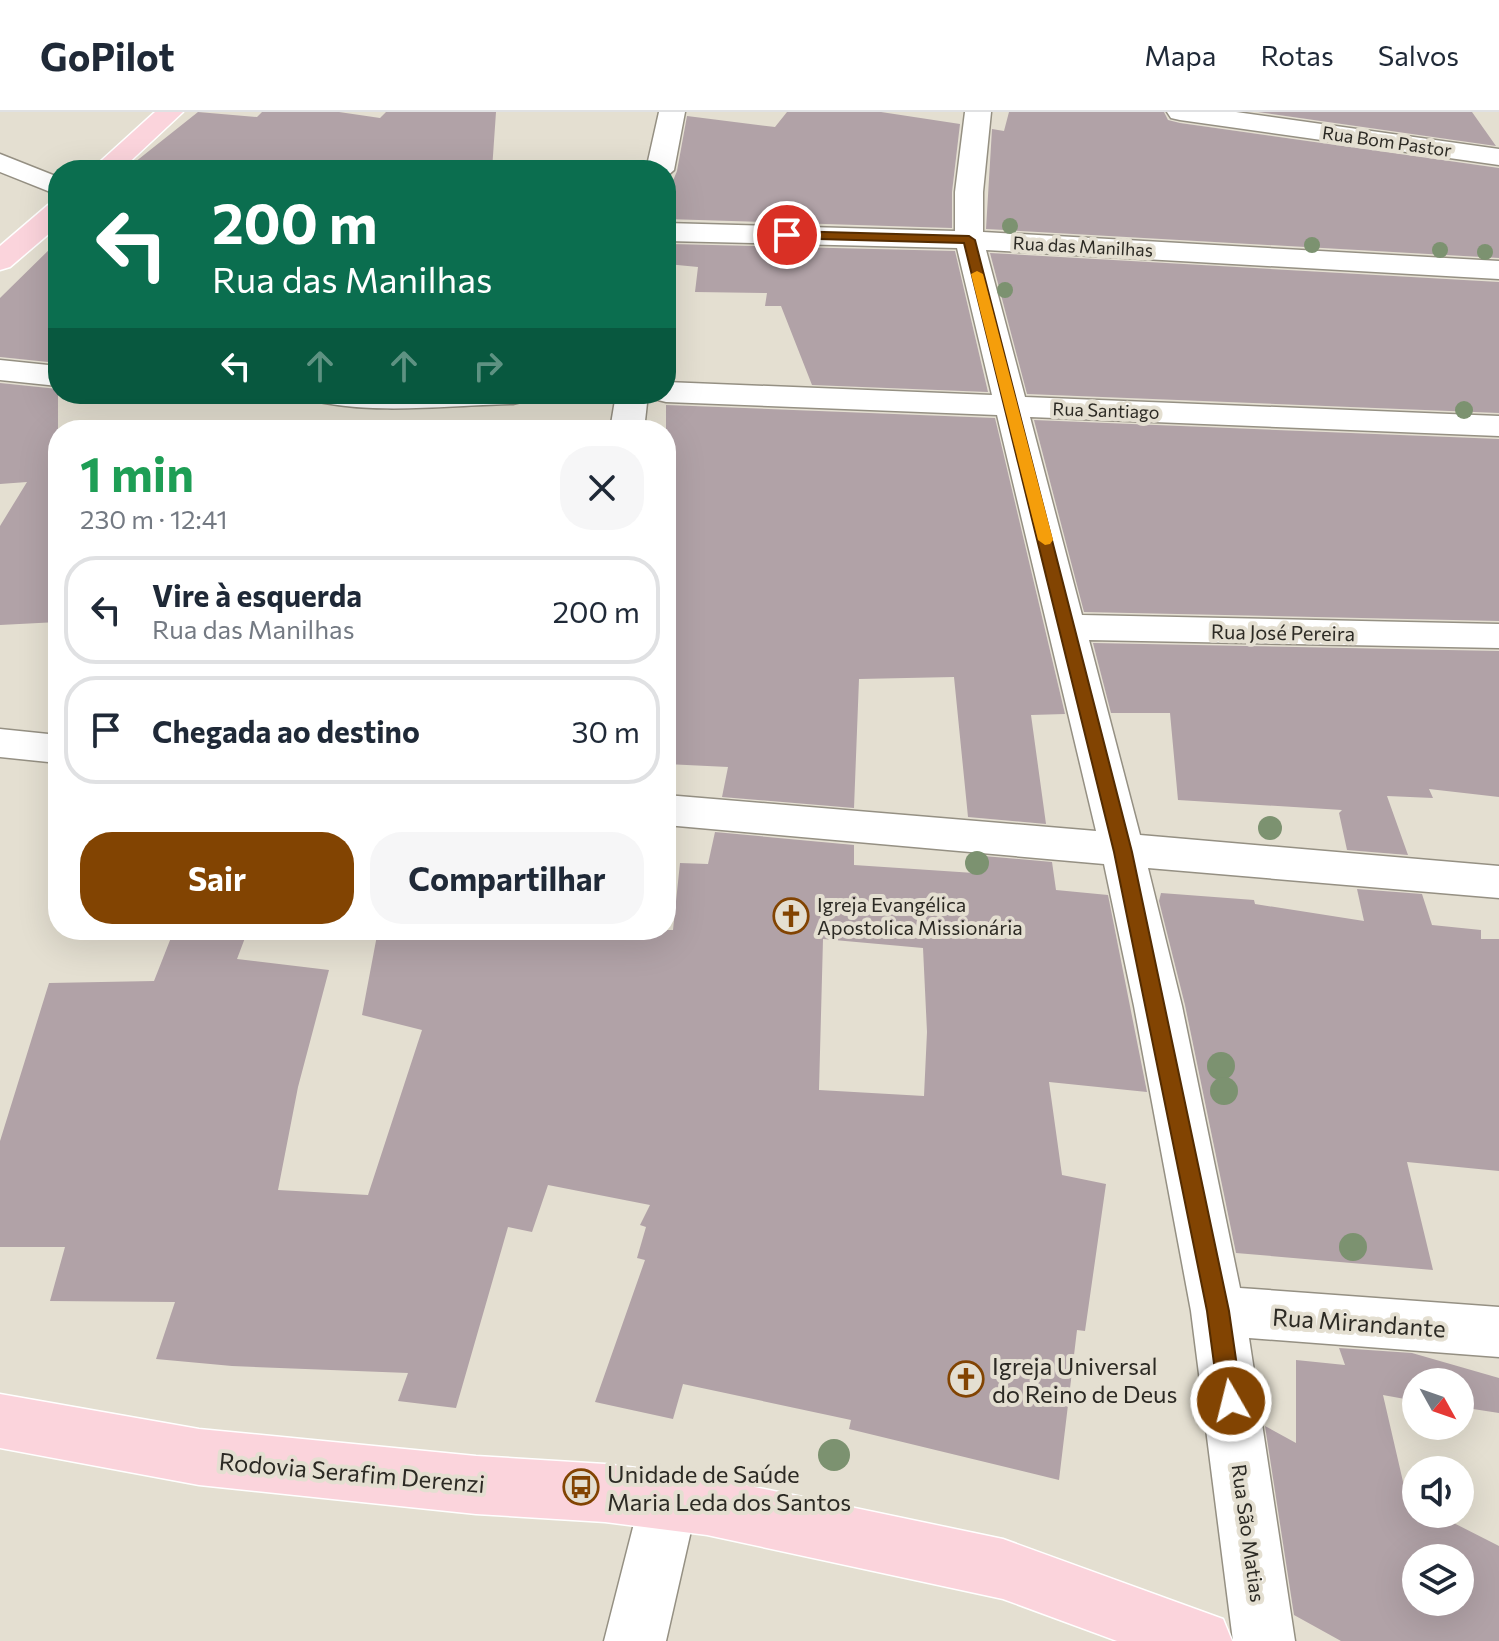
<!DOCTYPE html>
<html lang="pt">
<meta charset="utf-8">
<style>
body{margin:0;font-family:Commissioner,sans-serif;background:#f6f6f7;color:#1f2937;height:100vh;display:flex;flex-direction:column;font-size:30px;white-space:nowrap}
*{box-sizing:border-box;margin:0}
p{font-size:26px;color:#747a83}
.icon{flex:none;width:44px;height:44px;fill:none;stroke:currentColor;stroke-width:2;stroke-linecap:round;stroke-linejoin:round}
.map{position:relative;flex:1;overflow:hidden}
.panel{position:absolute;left:48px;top:308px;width:628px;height:520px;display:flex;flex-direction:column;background:#fff;border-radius:32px;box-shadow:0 8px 32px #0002}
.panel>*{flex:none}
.banner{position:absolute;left:48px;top:48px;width:628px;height:244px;border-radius:32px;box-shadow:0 8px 32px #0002;background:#0b6e4f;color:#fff;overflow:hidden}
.needle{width:52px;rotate:130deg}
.buttons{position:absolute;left:1402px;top:1256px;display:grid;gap:16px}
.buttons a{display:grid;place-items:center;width:72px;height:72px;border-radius:50%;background:#fff;box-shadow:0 8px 32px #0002;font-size:40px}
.pin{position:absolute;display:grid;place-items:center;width:68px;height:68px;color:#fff;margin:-34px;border:4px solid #fff;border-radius:50%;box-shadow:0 2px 8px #0007}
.me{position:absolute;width:88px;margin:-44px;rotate:352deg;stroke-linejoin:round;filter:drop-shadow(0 0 6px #0008)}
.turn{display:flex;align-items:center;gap:28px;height:168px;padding:0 32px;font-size:36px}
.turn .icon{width:104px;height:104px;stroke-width:2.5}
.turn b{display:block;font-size:56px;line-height:68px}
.lanes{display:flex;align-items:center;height:76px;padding:0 32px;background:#0003;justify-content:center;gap:40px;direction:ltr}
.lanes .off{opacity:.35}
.round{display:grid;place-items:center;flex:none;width:84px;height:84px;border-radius:32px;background:#f6f6f7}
.head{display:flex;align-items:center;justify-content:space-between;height:136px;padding:0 32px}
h1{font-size:48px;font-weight:700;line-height:60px;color:#1e9e55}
.action{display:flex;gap:16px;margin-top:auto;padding:16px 32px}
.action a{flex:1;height:92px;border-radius:32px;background:#824402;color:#fff;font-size:32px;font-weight:700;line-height:92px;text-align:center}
.action a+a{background:#f6f6f7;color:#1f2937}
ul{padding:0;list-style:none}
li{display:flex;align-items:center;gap:24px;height:108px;margin:0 16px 12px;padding:0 16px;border:4px solid #e0e1e3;border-radius:32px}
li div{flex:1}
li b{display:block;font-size:30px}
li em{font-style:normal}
header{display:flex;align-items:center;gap:48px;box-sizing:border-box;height:112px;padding:0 40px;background:#fff;border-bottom:2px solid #e0e1e3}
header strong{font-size:38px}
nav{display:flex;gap:44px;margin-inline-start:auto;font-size:28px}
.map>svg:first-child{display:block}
.building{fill:#b1a2a7;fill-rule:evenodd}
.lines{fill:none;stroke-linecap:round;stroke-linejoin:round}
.minor-casing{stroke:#959083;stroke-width:3}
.major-casing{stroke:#fff;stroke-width:3}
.minor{fill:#fff;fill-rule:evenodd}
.major{fill:#fbd4dc;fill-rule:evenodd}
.tree{fill:#7c9270}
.route{fill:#824402;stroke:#542c01;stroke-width:2}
.slow{fill:#f59e0b}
.labels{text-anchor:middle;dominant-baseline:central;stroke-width:8;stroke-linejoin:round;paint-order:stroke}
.far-street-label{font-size:18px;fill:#2c2a24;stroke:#e4dfd1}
.street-label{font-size:20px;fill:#2c2a24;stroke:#e4dfd1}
.poi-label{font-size:20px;fill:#2c2a24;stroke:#e4dfd1;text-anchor:start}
.near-street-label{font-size:24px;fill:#2c2a24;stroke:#e4dfd1}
.near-poi-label{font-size:24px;fill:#2c2a24;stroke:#e4dfd1;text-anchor:start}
</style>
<header>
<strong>GoPilot</strong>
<nav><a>Mapa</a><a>Rotas</a><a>Salvos</a></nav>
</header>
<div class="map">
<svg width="1499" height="1529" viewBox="0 0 1499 1529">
<rect width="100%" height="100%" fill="#e4dfd1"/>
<!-- building -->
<path class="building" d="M198,0L257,5L262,0H339L380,6L386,0H496L492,58H125Z
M787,0H881L960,12L952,80V116L666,107V86L677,59L687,4L775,15Z
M1009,0H1164L1168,8L1180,11L1499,56V146L986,117L992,17L1004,19Z
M1258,0H1472L1496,34Z
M58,129V251L0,245V186Z
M671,132L955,139L988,280L812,273L781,194H765L767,181L695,180L698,155L667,152Z
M990,141L1499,170V301L1027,282Z
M0,271L58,277V510L0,513V414L27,370L0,372Z
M666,293L995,306L1065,602L1031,603L1046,712L968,705L954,565L859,567L854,696L722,685L728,655L666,652Z
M1034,308L1499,327V509L1084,500Z
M1093,531L1499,539V685L1429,677L1433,686L1387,684L1408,743L1347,738L1339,701L1342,698L1178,688L1170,601H1111Z
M715,720L854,733V753L974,761L972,743L1052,750L1056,778L1108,783L1147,980L1049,970L1062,1063L1106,1072L1085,1219L1077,1218L1059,1368L849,1317L851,1308L683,1272L673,1307L595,1290L645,1148L637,1146L646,1115L640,1113L650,1093L548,1073L532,1120L508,1115L456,1296L398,1289L408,1261L232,1254L156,1247L175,1190L50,1189L65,1135H0V1029L49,871L154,869L174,818H248L237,847L329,858L298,975L278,1078L368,1083L422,918L362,903L378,818H673L680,751L708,752ZM823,827L923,836L927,920L924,984L819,978Z
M1357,777L1422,782L1432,813L1481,818V827H1499V1059L1407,1050L1433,1158L1236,1141L1185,893L1159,789L1161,781L1254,788L1255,792L1364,809Z
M1339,1236L1412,1241L1499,1266V1301L1460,1295V1270H1416V1289L1383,1283L1407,1387L1416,1392V1402H1436L1499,1434V1529H1341L1294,1503L1265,1314L1296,1331V1248L1345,1253ZM1416,1446H1460V1490H1416Z"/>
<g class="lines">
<defs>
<path id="minor" d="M659,0H685L674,58L666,65V58H646Z
M965,0H991L983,80V120L1499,149V167L986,138L1025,285L1499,304V324L1030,305L1082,503L1499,512V536L1089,528L1140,723L1499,754V786L1148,756L1182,894L1240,1176L1499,1195V1245L1249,1226L1295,1529H1233L1191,1199L1134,894L1104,752L666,713V683L1096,719L997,303L666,290L654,287L651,282H666V270L992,283L957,136L666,129V111L955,119V80Z
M1167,0H1236L1499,37V53L1180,8L1171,6Z
M0,42L58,65V83L0,60Z
M0,248L58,254V274L0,268Z
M312,282H529L525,289L513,292C454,293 373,303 316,289Z
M616,282H648L644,318H610Z
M0,617L58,623V651L0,645Z
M669,1359L690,1367L698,1388L666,1529H604L640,1388L648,1367Z"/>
<path id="major" d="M155,0H183L121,58H91Z
M58,91V114L10,155L0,158V134L48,93Z
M0,1282L199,1317L476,1344L605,1352L707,1365L1003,1427L1223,1507L1232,1529H1117L1003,1487L707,1423L605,1410L476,1402L199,1373L0,1336Z"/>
</defs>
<!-- minor casing -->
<use href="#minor" class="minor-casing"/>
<!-- major casing -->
<use href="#major" class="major-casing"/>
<!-- minor -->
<use href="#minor" class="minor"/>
<!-- major -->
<use href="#major" class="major"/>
</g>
<!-- trees -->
<g class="tree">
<circle cx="1010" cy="114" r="8"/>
<circle cx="1312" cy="133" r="8"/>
<circle cx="1440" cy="138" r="8"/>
<circle cx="1485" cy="140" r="8"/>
<circle cx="1005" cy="178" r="8"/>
<circle cx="1464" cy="298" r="9"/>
<circle cx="1270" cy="716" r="12"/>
<circle cx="977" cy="751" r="12"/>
<circle cx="1221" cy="954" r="14"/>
<circle cx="1224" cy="979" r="14"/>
<circle cx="1353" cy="1135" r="14"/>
<circle cx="834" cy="1343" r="16"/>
</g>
<!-- route -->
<path class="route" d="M787,119L969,124L975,128L1132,740L1229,1199L1242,1289L1239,1297L1231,1300L1222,1297L1219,1289L1207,1199L1114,740L964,131L783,126L781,123Z"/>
<!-- slow -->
<path class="slow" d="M977,159L983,162L1053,428L1050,432L1045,433L1038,428L971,162Z"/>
<!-- icons -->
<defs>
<symbol id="church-ring" viewBox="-11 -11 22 22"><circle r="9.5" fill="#e4dfd1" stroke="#824402" stroke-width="1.5"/><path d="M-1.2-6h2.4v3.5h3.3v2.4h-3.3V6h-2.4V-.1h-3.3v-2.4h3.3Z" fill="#824402"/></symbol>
<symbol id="bus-ring" viewBox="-11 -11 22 22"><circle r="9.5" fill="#e4dfd1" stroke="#824402" stroke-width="1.5"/><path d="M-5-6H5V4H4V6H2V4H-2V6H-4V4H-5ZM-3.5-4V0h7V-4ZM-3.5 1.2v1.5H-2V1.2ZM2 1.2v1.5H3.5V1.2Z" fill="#824402"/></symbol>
</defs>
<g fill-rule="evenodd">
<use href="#church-ring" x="771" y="784" width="40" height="40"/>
<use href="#church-ring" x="946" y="1247" width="40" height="40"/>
<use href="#bus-ring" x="561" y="1355" width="40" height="40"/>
</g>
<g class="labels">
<!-- far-street labels -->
<g class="far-street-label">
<text transform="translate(1387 29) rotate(8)">Rua Bom Pastor</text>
<text transform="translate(1083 134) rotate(3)">Rua das Manilhas</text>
<text transform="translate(1106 298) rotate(2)">Rua Santiago</text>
</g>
<!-- street labels -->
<g class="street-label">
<text transform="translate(1283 520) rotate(1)">Rua José Pereira</text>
<text transform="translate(1249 1421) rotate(82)">Rua São Matias</text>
</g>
<!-- poi labels -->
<g class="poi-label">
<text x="817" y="792">Igreja Evangélica<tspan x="817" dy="23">Apostolica Missionária</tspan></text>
</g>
<!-- near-street labels -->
<g class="near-street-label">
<text transform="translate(1359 1210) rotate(4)">Rua Mirandante</text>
<text transform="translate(352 1360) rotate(5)">Rodovia Serafim Derenzi</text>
</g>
<!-- near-poi labels -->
<g class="near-poi-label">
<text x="992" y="1253">Igreja Universal<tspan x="992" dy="28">do Reino de Deus</tspan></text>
<text x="607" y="1361">Unidade de Saúde<tspan x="607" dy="28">Maria Leda dos Santos</tspan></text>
</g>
</g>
</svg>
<div class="buttons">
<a><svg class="needle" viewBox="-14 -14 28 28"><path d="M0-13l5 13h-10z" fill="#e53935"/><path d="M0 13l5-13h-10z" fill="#747a83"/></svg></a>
<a><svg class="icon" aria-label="sound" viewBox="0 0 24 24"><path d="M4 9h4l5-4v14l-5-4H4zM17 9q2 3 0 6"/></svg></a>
<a><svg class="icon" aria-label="layers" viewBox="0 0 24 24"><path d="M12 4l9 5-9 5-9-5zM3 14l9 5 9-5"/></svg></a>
</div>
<div class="pin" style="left:787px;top:123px;background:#d93025"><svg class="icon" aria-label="arrive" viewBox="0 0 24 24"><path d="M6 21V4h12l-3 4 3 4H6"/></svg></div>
<svg class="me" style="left:1231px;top:1289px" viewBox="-20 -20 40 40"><circle r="17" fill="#824402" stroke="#fff" stroke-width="3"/><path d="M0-11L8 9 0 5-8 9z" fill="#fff"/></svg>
<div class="banner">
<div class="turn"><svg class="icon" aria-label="left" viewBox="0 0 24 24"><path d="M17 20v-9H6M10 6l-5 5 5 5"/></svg><div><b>200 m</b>Rua das Manilhas</div></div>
<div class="lanes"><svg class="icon" aria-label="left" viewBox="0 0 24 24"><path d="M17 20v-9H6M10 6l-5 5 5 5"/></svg><svg class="icon off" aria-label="ahead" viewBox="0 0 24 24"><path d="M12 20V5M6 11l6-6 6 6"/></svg><svg class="icon off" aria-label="ahead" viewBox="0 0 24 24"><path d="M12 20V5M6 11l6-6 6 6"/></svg><svg class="icon off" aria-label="right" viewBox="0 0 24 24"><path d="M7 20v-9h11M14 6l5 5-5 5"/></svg></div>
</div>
<section class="panel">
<div class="head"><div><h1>1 min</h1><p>230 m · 12:41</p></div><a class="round"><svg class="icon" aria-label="close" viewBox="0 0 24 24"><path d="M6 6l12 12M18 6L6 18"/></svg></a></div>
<ul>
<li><svg class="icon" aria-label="left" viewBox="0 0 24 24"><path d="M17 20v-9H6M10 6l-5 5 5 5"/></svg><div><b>Vire à esquerda</b><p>Rua das Manilhas</p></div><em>200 m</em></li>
<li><svg class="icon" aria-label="arrive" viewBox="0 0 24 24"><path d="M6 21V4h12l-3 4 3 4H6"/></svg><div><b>Chegada ao destino</b></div><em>30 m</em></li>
</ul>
<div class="action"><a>Sair</a><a>Compartilhar</a></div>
</section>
</div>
